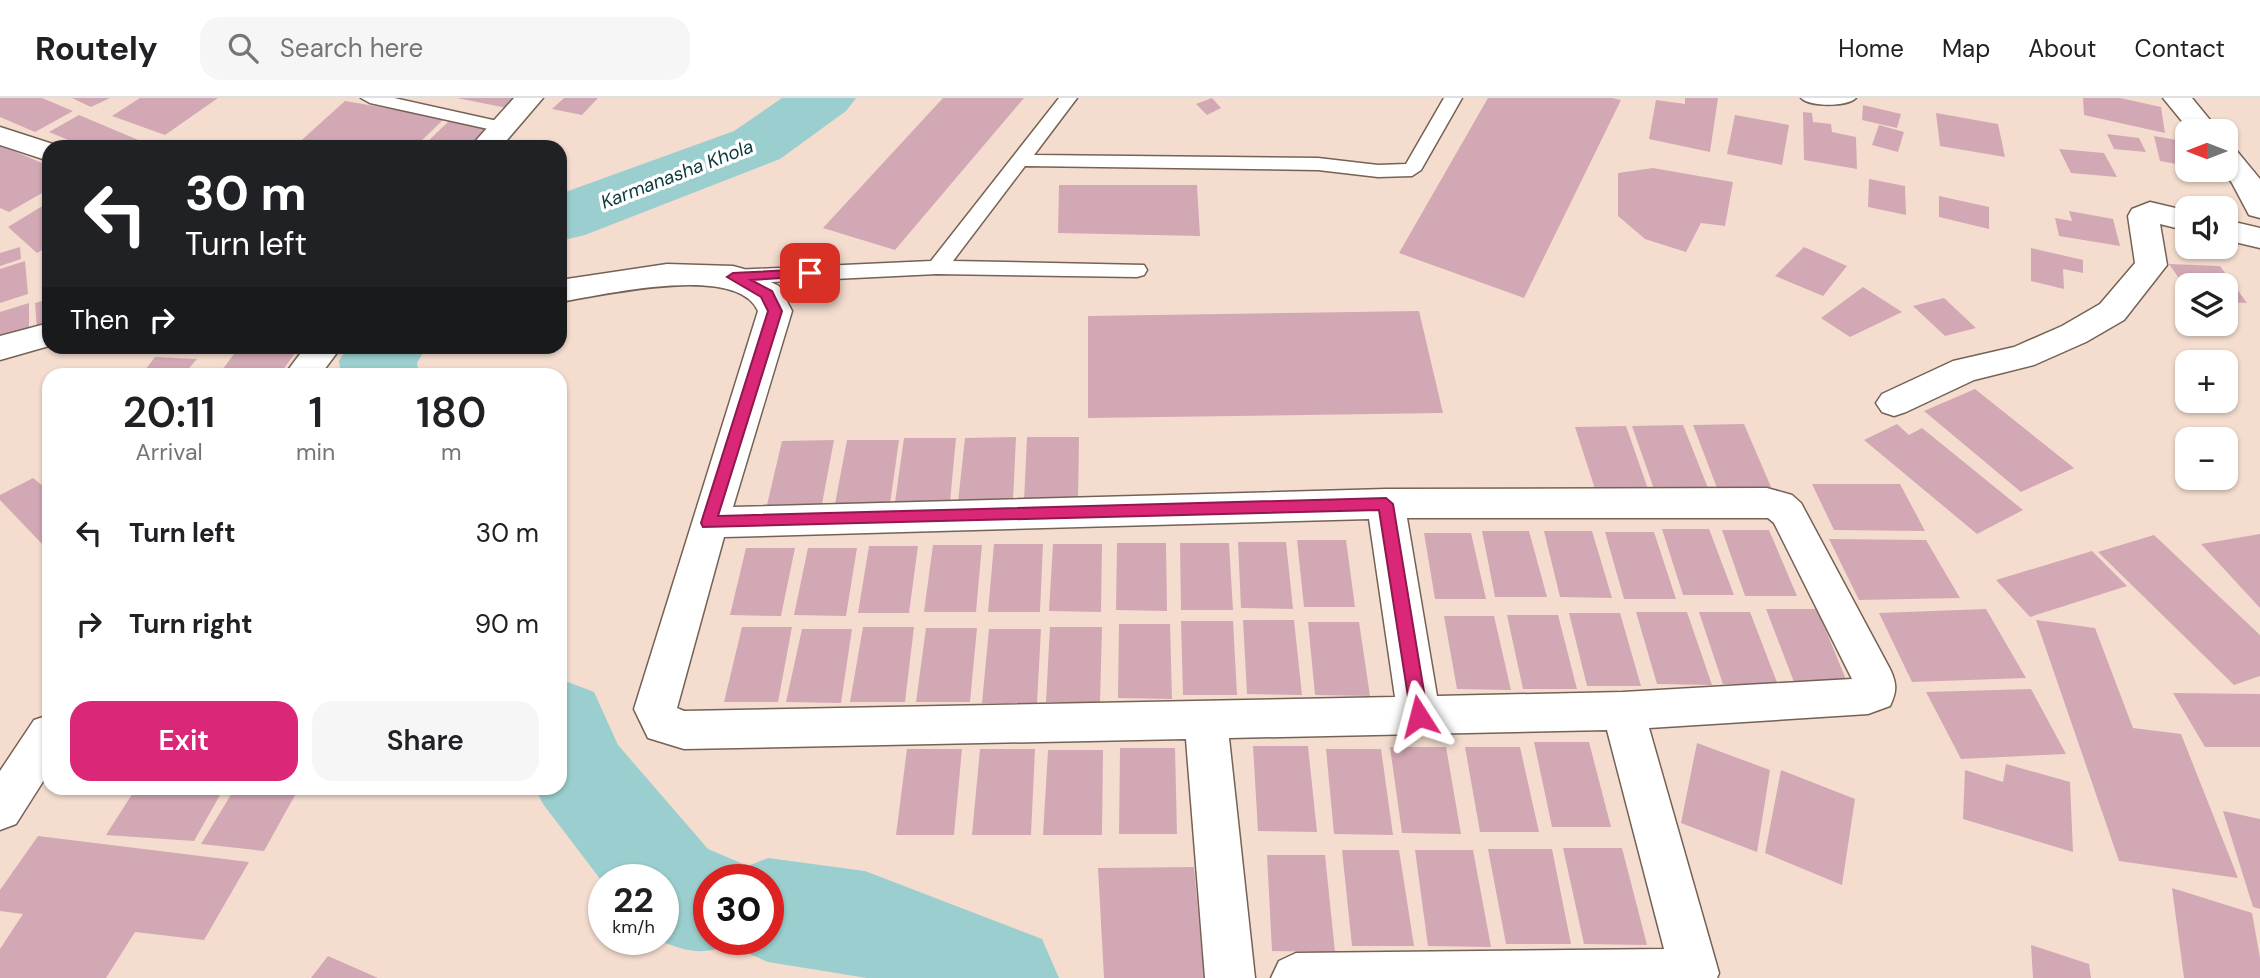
<!DOCTYPE html>
<meta charset="utf-8">
<style>
body{margin:0;font-family:"DM Sans",sans-serif;background:#f6f6f6;color:#202124;height:100vh;display:flex;flex-direction:column;font-size:26px;white-space:nowrap}
*{box-sizing:border-box;margin:0}
p{font-size:23px;color:#757577}
.icon{flex:none;width:38px;height:38px;fill:none;stroke:currentColor;stroke-width:2;stroke-linecap:round;stroke-linejoin:round}
.map{position:relative;flex:1;overflow:hidden}
.sheet{position:absolute;left:42px;top:270px;width:525px;height:427px;display:flex;flex-direction:column;background:#fff;border-radius:21px;box-shadow:0 2px 5px #0004}
.sheet>*{flex:none}
.banner{position:absolute;left:42px;top:42px;width:525px;height:214px;border-radius:21px;box-shadow:0 2px 5px #0004;background:#202124;color:#fff;overflow:hidden}
.needle{width:46px;rotate:270deg}
.buttons{position:absolute;left:2175px;top:21px;display:grid;gap:14px}
.buttons a{display:grid;place-items:center;width:63px;height:63px;border-radius:14px;background:#fff;box-shadow:0 2px 5px #0004;font-size:35px}
.speed{position:absolute;left:588px;top:766px;display:flex;gap:14px;font-size:35px;font-weight:700;text-align:center}
.speed>*{display:grid;place-content:center;width:91px;height:91px;border-radius:50%;background:#fff;box-shadow:0 2px 5px #0004;line-height:1}
.speed small{font-size:18px;font-weight:400}
.speed .limit{border:10px solid #d22;background:#fff;color:#111}
.pin{position:absolute;display:grid;place-items:center;width:60px;height:60px;color:#fff;margin:-30px;border-radius:14px;box-shadow:0 4px 10px #0006}
.me{position:absolute;width:77px;margin:-38px;rotate:351deg;stroke-linejoin:round;filter:drop-shadow(0 0 5px #0008)}
.turn{display:flex;align-items:center;gap:24px;height:147px;padding:0 28px;font-size:32px}
.turn .icon{width:91px;height:91px;stroke-width:2.5}
.turn b{display:block;font-size:49px;line-height:60px}
.then{display:flex;align-items:center;height:66px;padding:0 28px;background:#0003;gap:14px;font-size:26px}
.eta{display:flex;justify-content:space-evenly;align-items:center;height:119px;text-align:center}
.eta b{font-size:42px;font-weight:600;line-height:49px}
.action{display:flex;gap:14px;margin-top:auto;padding:14px 28px}
.action a{flex:1;height:80px;border-radius:21px;background:#db2777;color:#fff;font-size:28px;font-weight:600;line-height:80px;text-align:center}
.action a+a{background:#f6f6f6;color:#202124}
ul{padding:0;list-style:none}
li{display:flex;align-items:center;gap:21px;height:91px;padding:0 28px}
li div{flex:1}
li b{display:block;font-size:26px}
li em{font-style:normal}
header{display:flex;align-items:center;gap:42px;box-sizing:border-box;height:98px;padding:0 35px;background:#fff;border-bottom:2px solid #e0e0e0}
header strong{font-size:33px}
nav{display:flex;gap:38px;margin-inline-start:auto;font-size:24px}
.search{width:490px;height:63px;background:#f6f6f6;display:flex;align-items:center;gap:18px;box-sizing:border-box;padding:0 24px;border-radius:21px;color:#757577;font-size:26px}
.map>svg:first-child{display:block}
.lines{fill:none;stroke-linecap:round;stroke-linejoin:round}
.river{fill:#9bcece;fill-rule:evenodd}
.building{fill:#d2a8b4}
.service-casing{stroke:#756255;stroke-width:3}
.minor-casing{stroke:#756255;stroke-width:3}
.tertiary-casing{stroke:#756255;stroke-width:3}
.service{fill:#fff;fill-rule:evenodd}
.minor{fill:#fff;fill-rule:evenodd}
.tertiary{fill:#fff;fill-rule:evenodd}
.route{fill:#db2777;stroke:#8e194d;stroke-width:2}
.labels{text-anchor:middle;dominant-baseline:central;stroke-width:7;stroke-linejoin:round;paint-order:stroke}
.far-water-label{font-size:19px;font-style:italic;fill:#0a3a3b;stroke:#fff}
</style>
<header>
<strong>Routely</strong>
<div class="search"><svg class="icon" aria-label="search" viewBox="0 0 24 24"><circle cx="10" cy="10" r="6"/><path d="M15 15l6 6"/></svg>Search here</div>
<nav><a>Home</a><a>Map</a><a>About</a><a>Contact</a></nav>
</header>
<div class="map">
<svg width="2260" height="880" viewBox="0 0 2260 880">
<rect width="100%" height="100%" fill="#f4ddcf"/>
<g class="lines">
<!-- river -->
<path class="river" d="M782,0H856L846,13L780,61L585,137L560,143V96L734,33Z
M348,248H427L417,265L419,276H341L339,263Z
M560,581L594,594L618,647L708,751L748,768L768,760L865,773L1042,841L1059,880H867L768,864L729,847C701,858 685,853 658,842H663V782H604V786L543,706L535,690H560ZM709,782H768V842H709Z"/>
</g>
<!-- building -->
<path class="building" d="M0,0H42L73,13L35,34L0,19Z
M72,0H110L91,9Z
M140,0H218L165,37L112,18Z
M457,0H518L507,10Z
M564,0H598L582,17L552,11Z
M943,0H1024L895,152L823,130Z
M1212,0L1221,10L1207,17L1196,6Z
M1488,0H1612L1621,2L1524,200L1399,155Z
M1685,0H1718L1710,54L1649,41L1656,2L1685,6Z
M2083,0H2120L2161,9L2165,35L2084,17Z
M345,3L445,20L415,49H294Z
M1863,7L1901,16L1897,30L1862,22Z
M1803,14L1812,15L1813,24L1831,26L1832,34L1856,39L1857,71L1804,62Z
M1936,15L1998,26L2005,59L1940,48Z
M79,17L155,49H85L49,34Z
M1735,17L1789,27L1782,67L1727,56Z
M451,21L491,28L469,49H422Z
M1879,27L1904,34L1898,54L1872,47Z
M2107,36L2139,40L2146,54L2114,51Z
M2154,38L2188,44V68L2160,63Z
M0,47L49,68V91L9,114L0,110Z
M2059,51L2104,55L2117,79L2071,75Z
M1653,70L1733,84L1725,128L1701,125L1686,154L1645,141L1618,118V75Z
M1869,81L1905,88L1906,117L1868,109Z
M1059,87H1197L1200,138L1058,135Z
M1939,98L1989,109V131L1939,119Z
M49,104V148L37,155L8,129Z
M2069,113L2113,121L2120,148L2059,138L2055,120L2072,123Z
M20,149L21,161L0,168V155Z
M1804,149L1847,168L1823,198L1775,178Z
M2031,150L2083,162V175L2063,171L2064,191L2031,183Z
M25,163L28,196L0,205V171Z
M2169,166L2220,168L2247,205L2226,204V187H2188V193Z
M1863,189L1902,214L1850,239L1821,220Z
M1944,200L1976,230L1945,238L1913,208Z
M49,201V229L37,233L35,205Z
M29,205V237L0,246V214Z
M1419,213L1443,315L1088,320V218Z
M240,248H300L280,276H219Z
M155,259L197,261L184,276H142Z
M1975,291L2074,370L2021,394L1924,313Z
M1744,326L1771,389L1717,390L1693,327Z
M1897,326L1909,337L1922,330L2023,412L1977,436L1864,342Z
M1683,327L1708,390L1654,391L1632,328Z
M1626,328L1648,391H1595L1575,329Z
M1016,339L1013,403L958,404L965,340Z
M1027,339H1079L1078,402L1024,403Z
M904,340H956L950,404H895Z
M834,342L822,406L767,407L782,343Z
M847,342H899L890,406H835Z
M33,380L49,393V444L44,448L0,402V397Z
M1812,386H1900L1925,433L1834,432Z
M1662,431H1709L1734,497H1683Z
M1722,432H1769L1797,498H1745Z
M1482,433H1529L1547,499H1495Z
M1544,433H1592L1612,500L1560,499Z
M1605,434H1654L1676,501H1624Z
M1424,435H1471L1486,501H1435Z
M2260,436V510L2201,446Z
M2154,437L2260,537V578L2234,587L2098,454Z
M1829,441L1926,442L1960,500L1859,502Z
M1297,442H1346L1355,509H1304Z
M1238,444H1286L1293,511L1241,510Z
M1117,445H1166L1167,513L1116,512Z
M1180,445H1229L1233,512H1181Z
M994,446H1043L1040,514H988Z
M1053,446H1102L1101,514L1049,513Z
M933,447H982L976,514H924Z
M869,448H918L909,515H858Z
M746,450H795L781,518L730,517Z
M808,450H857L846,518L794,517Z
M2092,453L2127,488L2030,519L1996,482Z
M1766,511H1817L1847,584H1794Z
M1986,511L2026,580L1912,584L1879,515Z
M1636,514H1687L1712,587L1657,586Z
M1699,514H1750L1778,587L1723,586Z
M1569,515H1620L1641,588H1587Z
M1507,517H1558L1577,591H1523Z
M1444,518H1494L1511,592L1457,591Z
M1243,522H1294L1302,597L1247,596Z
M2036,522L2095,530L2133,630L2181,636L2238,780L2119,763Z
M1181,523H1233L1237,597H1183Z
M1308,524H1359L1370,598L1315,597Z
M1119,526H1170L1172,601L1118,600Z
M742,529H792L778,604H724Z
M863,529H914L905,604H850Z
M1050,529H1102L1100,604H1046Z
M926,530H977L970,604H916Z
M802,531H852L841,605L786,604Z
M989,531H1041L1037,605H982Z
M2031,591L2066,656L1961,661L1926,594Z
M2173,595L2260,596V649H2205Z
M1534,644H1589L1611,729H1552Z
M1697,645L1770,672L1757,754L1681,725Z
M1253,648H1308L1317,734L1258,733Z
M1390,649H1446L1461,736L1402,735Z
M1465,649H1520L1539,734H1480Z
M1120,650H1175L1177,736H1119Z
M907,651H962L954,737H896Z
M980,651H1035L1031,737H972Z
M1326,651H1381L1393,737L1334,736Z
M1048,652H1103L1102,737H1043Z
M2006,666L2070,684L2073,754L1963,721L1965,672L2003,684Z
M1781,672L1855,701L1842,787L1765,755Z
M136,690H224L194,743L106,737Z
M235,690H299L264,753L201,746Z
M2223,713L2260,721V811L2253,809Z
M38,738L249,764L204,842L135,834L106,880H0V851L23,816L0,813V792Z
M1563,750H1622L1647,847L1584,846Z
M1488,751H1552L1571,846H1506Z
M1342,752H1399L1414,848H1352Z
M1415,752H1473L1491,849L1428,848Z
M1267,757H1325L1335,854L1272,853Z
M1194,769L1204,880H1104L1098,770Z
M2172,790L2252,815L2260,860V880H2184Z
M2031,847L2089,866L2091,880H2033Z
M328,858L378,880H311Z"/>
<g class="lines">
<defs>
<path id="service" d="M361,0H394L502,24L511,29L502,34L370,5Z
M1059,0H1077L1034,57L1318,60L1378,67L1406,66L1444,0H1462L1421,72L1412,78L1378,79L1318,72L1025,68L953,163L1144,167L1147,172L1144,177L1137,179L937,176L733,186L726,184L723,179L726,174L733,172L931,163Z
M1801,0H1856C1847,9 1810,9 1801,0Z"/>
<path id="minor" d="M2163,0H2192L2219,33H2190Z
M0,29L59,48L60,49H49V63L0,47Z
M2226,49L2236,52L2260,81V120L2249,117L2232,85L2222,72H2226Z
M2150,104L2188,113V133L2160,126L2167,167L2124,222L2086,244L2034,267L1974,282L1906,314L1894,318L1882,314L1876,305L1882,296L1953,263L2014,249L2062,228L2100,206L2135,165L2128,118L2132,111Z
M2226,122L2260,130V150L2226,142Z
M667,166L733,168L744,171L779,188L792,213L733,409L1386,391L1767,390L1792,397L1801,405L1890,571C1897,586 1897,593 1890,608L1868,616L1649,630L1719,875L1717,880H1271L1279,863L1296,855L1664,851L1607,632L1229,640L1255,880H1205L1186,641L684,651L648,640L634,611L758,213C737,165 603,197 560,204V182ZM1407,420H1768L1774,425L1852,581L1623,594L1437,598ZM1369,421L1395,599L684,613L677,610L724,439Z
M49,225V248L0,262V238Z"/>
<path id="tertiary" d="M514,0H543L501,49H470Z
M306,248H342L321,276H285Z
M49,617V674L16,726L0,732V673L34,622Z"/>
</defs>
<!-- service casing -->
<use href="#service" class="service-casing"/>
<!-- minor casing -->
<use href="#minor" class="minor-casing"/>
<!-- tertiary casing -->
<use href="#tertiary" class="tertiary-casing"/>
<!-- service -->
<use href="#service" class="service"/>
<!-- minor -->
<use href="#minor" class="minor"/>
<!-- tertiary -->
<use href="#tertiary" class="tertiary"/>
</g>
<!-- route -->
<path class="route" d="M810,171L816,175L814,178L751,182L772,193L782,213L718,418L1386,400L1393,406L1428,618L1426,623L1419,625L1413,623L1411,618L1379,412L703,429L701,425L768,213L761,199L727,179L733,175Z"/>
<g class="labels">
<!-- far-water labels -->
<g class="far-water-label">
<text transform="translate(677 76) rotate(-21)">Karmanasha Khola</text>
</g>
</g>
</svg>
<div class="buttons">
<a><svg class="needle" viewBox="-14 -14 28 28"><path d="M0-13l5 13h-10z" fill="#e53935"/><path d="M0 13l5-13h-10z" fill="#757577"/></svg></a>
<a><svg class="icon" aria-label="sound" viewBox="0 0 24 24"><path d="M4 9h4l5-4v14l-5-4H4zM17 9q2 3 0 6"/></svg></a>
<a><svg class="icon" aria-label="layers" viewBox="0 0 24 24"><path d="M12 4l9 5-9 5-9-5zM3 14l9 5 9-5"/></svg></a>
<a>+</a>
<a>−</a>
</div>
<div class="speed"><div>22<small>km/h</small></div><div class="limit">30</div></div>
<div class="pin" style="left:810px;top:175px;background:#d93025"><svg class="icon" aria-label="arrive" viewBox="0 0 24 24"><path d="M6 21V4h12l-3 4 3 4H6"/></svg></div>
<svg class="me" style="left:1419px;top:618px" viewBox="-20 -20 40 40"><path d="M0-17L14 15 0 8-14 15z" fill="#db2777" stroke="#fff" stroke-width="4"/></svg>
<div class="banner">
<div class="turn"><svg class="icon" aria-label="left" viewBox="0 0 24 24"><path d="M17 20v-9H6M10 6l-5 5 5 5"/></svg><div><b>30 m</b>Turn left</div></div>
<div class="then">Then<svg class="icon" aria-label="right" viewBox="0 0 24 24"><path d="M7 20v-9h11M14 6l5 5-5 5"/></svg></div>
</div>
<section class="sheet">
<div class="eta">
<div><b>20:11</b><p>Arrival</p></div>
<div><b>1</b><p>min</p></div>
<div><b>180</b><p>m</p></div>
</div>
<ul>
<li><svg class="icon" aria-label="left" viewBox="0 0 24 24"><path d="M17 20v-9H6M10 6l-5 5 5 5"/></svg><div><b>Turn left</b></div><em>30 m</em></li>
<li><svg class="icon" aria-label="right" viewBox="0 0 24 24"><path d="M7 20v-9h11M14 6l5 5-5 5"/></svg><div><b>Turn right</b></div><em>90 m</em></li>
</ul>
<div class="action"><a>Exit</a><a>Share</a></div>
</section>
</div>
